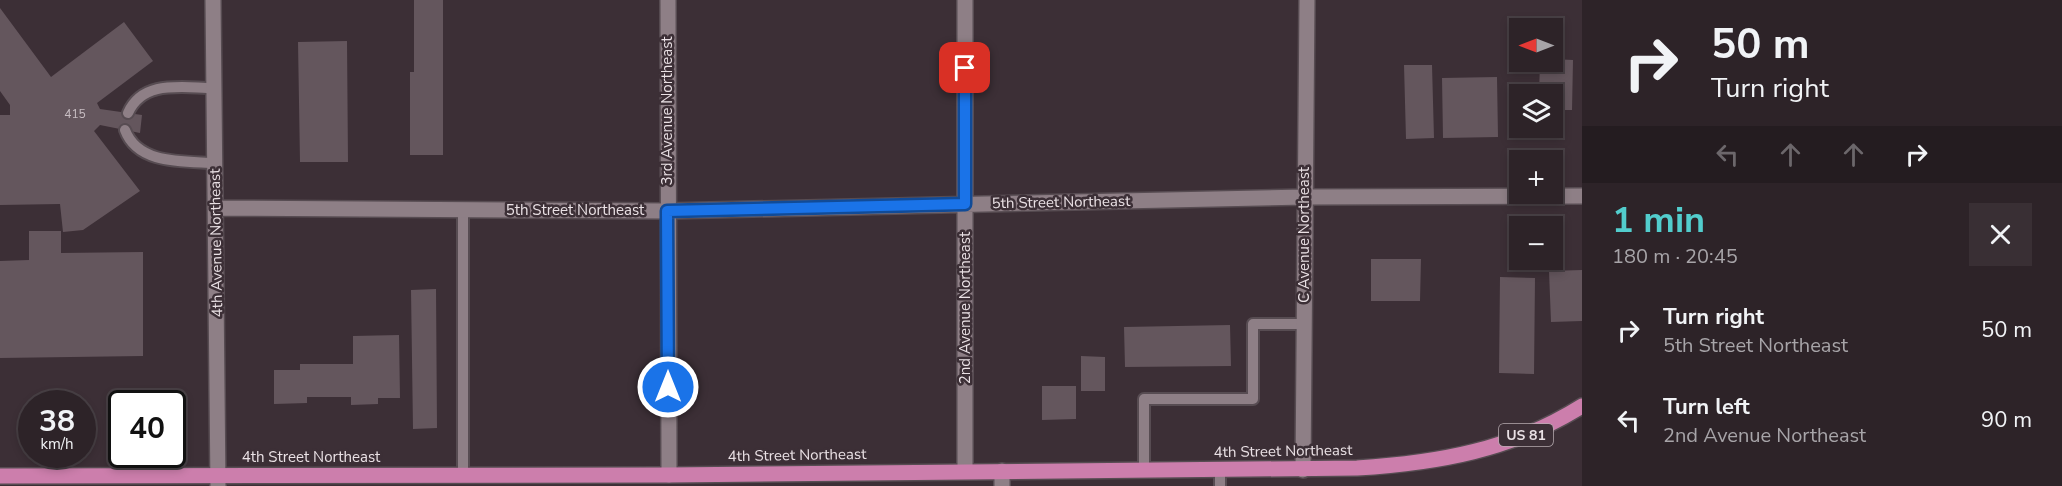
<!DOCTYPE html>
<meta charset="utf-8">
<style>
body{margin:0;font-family:"Nunito Sans",sans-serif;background:#392f34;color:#f1f3f6;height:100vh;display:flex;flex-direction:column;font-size:22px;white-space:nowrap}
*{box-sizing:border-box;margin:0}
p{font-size:20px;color:#a7a4a8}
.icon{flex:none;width:33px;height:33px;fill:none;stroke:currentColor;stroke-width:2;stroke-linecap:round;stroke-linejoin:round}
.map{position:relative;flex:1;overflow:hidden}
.details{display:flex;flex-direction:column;background:#2d2328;width:480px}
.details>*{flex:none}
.guide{background:#2d2328;color:#f1f3f6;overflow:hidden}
.needle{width:39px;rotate:270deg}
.buttons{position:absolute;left:1509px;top:18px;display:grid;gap:12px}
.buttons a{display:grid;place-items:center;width:54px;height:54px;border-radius:0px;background:#2d2328;box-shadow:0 3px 9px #0003,0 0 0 2px #484045;font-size:30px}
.speed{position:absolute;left:18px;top:390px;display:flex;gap:12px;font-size:30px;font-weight:700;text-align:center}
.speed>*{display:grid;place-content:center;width:78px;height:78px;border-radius:50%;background:#2d2328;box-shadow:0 3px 9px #0003,0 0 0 2px #484045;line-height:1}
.speed small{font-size:15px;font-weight:400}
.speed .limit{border:3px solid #111;border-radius:9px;background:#fff;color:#111}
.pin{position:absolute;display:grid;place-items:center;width:51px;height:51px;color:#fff;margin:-26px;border-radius:12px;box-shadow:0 3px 9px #0006}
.me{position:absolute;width:66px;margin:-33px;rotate:0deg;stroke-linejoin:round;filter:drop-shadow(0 0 4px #0008)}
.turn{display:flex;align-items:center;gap:21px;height:126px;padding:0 30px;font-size:27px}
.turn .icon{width:78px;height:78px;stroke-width:2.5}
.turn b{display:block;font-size:42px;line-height:51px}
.lanes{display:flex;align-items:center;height:57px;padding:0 30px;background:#0003;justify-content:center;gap:30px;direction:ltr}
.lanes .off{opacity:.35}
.round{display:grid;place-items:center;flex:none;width:63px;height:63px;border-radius:0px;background:#392f34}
.head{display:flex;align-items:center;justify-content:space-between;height:102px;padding:0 30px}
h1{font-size:36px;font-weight:700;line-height:45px;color:#52cdcd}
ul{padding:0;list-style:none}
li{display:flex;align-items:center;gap:18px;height:90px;padding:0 30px}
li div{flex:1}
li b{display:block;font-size:22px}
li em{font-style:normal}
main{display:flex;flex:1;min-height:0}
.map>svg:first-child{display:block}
.building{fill:#64565d}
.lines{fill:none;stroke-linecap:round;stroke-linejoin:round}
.service-casing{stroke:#574c52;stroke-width:14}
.minor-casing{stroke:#574c52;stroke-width:18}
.tertiary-casing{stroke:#574c52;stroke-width:18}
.primary-casing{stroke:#574c52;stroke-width:18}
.service{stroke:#8e7f86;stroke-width:10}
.minor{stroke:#8e7f86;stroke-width:15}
.tertiary{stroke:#8e7f86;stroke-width:15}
.primary{stroke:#cc7eac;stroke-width:15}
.route-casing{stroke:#114b97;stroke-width:15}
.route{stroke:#1a73e8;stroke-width:10}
.labels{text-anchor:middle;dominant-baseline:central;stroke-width:5;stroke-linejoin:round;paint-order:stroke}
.number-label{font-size:12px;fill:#c8bec3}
.shield{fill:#3c2f36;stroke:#b6acb0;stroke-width:1.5}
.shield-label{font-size:14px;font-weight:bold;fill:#eae1e5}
.street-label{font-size:15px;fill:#eae1e5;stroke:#3c2f36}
</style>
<main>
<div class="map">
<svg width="1582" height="486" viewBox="0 0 1582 486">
<rect width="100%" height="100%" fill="#3c2f36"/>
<!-- building -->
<path class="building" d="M414,0H443V155H410V72H414Z
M0,8L51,77L124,22L153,61L97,103L100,109L142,115L140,133L100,125L94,131L140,191L83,230L63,232L60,204L0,205V115H10V105L0,91Z
M347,41L348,162H300L298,42Z
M1552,59L1573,60L1572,110H1552V94H1539L1540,62H1552Z
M1404,65H1432L1434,138L1406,139Z
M1497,77L1498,137L1443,138L1442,78Z
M29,231H61V253L143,252V356L0,358V261L29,260Z
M1371,259H1421L1420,301H1371Z
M1582,270V321L1551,322L1549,271Z
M1500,277L1535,278L1534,374L1499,373Z
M436,289L437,428L413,429L411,290Z
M1230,325L1231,366L1125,367L1124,327Z
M399,335L400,398H378V404L351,405V397H307V403L274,404V370H300V364H353V336Z
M1081,356L1105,357V391H1081Z
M1042,386H1076V419L1042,420Z"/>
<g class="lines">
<defs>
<path id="service" d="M128,113C143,79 183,88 214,88
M125,130C138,165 184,161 215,163
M463,210V475
M1144,470V399H1253V324H1304
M1220,470V486"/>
<path id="minor" d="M213,0L218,486
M215,208L667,211L1304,197L1582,196
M1303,470L1307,0
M965,471V0
M1002,471V486"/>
<path id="tertiary" d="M668,0L669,475"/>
<path id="primary" d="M0,476L669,475L1357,468C1438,463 1512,450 1582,406"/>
</defs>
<!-- service casing -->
<use href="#service" class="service-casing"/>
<!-- minor casing -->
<use href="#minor" class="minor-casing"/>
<!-- tertiary casing -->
<use href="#tertiary" class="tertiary-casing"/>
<!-- primary casing -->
<use href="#primary" class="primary-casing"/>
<!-- service -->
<use href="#service" class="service"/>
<!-- minor -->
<use href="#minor" class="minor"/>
<!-- tertiary -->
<use href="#tertiary" class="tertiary"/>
<!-- primary -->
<use href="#primary" class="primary"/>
</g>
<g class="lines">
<defs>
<path id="route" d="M668,387L667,211L965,204V68"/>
</defs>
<!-- route casing -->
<use href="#route" class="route-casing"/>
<!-- route -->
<use href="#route" class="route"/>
</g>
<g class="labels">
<!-- number labels -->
<g class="number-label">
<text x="75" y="114">415</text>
</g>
<!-- shield labels -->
<rect class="shield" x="1499" y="424" width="54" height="22" rx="4.5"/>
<g class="shield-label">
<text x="1526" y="435">US 81</text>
</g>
<!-- street labels -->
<g class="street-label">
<text transform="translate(667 111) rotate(-90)">3rd Avenue Northeast</text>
<text transform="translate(1061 202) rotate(-1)">5th Street Northeast</text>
<text x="575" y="210">5th Street Northeast</text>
<text transform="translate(1304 235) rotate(-90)">C Avenue Northeast</text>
<text transform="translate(216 243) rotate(-91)">4th Avenue Northeast</text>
<text transform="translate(965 308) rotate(-90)">2nd Avenue Northeast</text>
<text transform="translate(1283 451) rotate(-1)">4th Street Northeast</text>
<text transform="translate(797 455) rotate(-1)">4th Street Northeast</text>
<text x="311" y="457">4th Street Northeast</text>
</g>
</g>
</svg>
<div class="buttons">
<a><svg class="needle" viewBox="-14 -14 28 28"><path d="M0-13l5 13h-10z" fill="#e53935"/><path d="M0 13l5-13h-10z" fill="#a7a4a8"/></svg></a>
<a><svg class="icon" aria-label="layers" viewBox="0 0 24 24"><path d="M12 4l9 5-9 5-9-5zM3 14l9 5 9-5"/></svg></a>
<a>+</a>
<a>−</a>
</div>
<div class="speed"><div>38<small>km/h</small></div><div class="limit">40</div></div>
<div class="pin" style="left:965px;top:68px;background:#d93025"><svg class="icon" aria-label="arrive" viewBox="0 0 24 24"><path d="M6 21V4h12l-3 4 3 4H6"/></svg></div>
<svg class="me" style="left:668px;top:387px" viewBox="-20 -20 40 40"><circle r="17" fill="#1a73e8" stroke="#fff" stroke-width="3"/><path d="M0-11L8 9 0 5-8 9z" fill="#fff"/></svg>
</div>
<section class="details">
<div class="guide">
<div class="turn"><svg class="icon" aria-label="right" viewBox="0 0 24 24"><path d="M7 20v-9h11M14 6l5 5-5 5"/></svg><div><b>50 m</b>Turn right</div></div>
<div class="lanes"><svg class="icon off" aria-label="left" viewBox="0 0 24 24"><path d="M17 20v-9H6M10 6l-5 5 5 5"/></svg><svg class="icon off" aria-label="ahead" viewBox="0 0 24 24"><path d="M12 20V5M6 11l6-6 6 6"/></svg><svg class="icon off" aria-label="ahead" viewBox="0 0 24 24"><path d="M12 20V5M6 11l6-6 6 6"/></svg><svg class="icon" aria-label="right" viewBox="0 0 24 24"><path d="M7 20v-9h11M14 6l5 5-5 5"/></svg></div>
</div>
<div class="head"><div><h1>1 min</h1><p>180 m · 20:45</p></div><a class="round"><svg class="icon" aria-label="close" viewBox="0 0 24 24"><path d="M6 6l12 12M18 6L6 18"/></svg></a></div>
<ul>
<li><svg class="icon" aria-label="right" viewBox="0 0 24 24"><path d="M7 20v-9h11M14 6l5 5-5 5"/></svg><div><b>Turn right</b><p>5th Street Northeast</p></div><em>50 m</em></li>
<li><svg class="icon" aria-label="left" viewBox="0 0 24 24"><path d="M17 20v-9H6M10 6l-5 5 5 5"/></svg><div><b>Turn left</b><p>2nd Avenue Northeast</p></div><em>90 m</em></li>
</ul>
</section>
</main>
